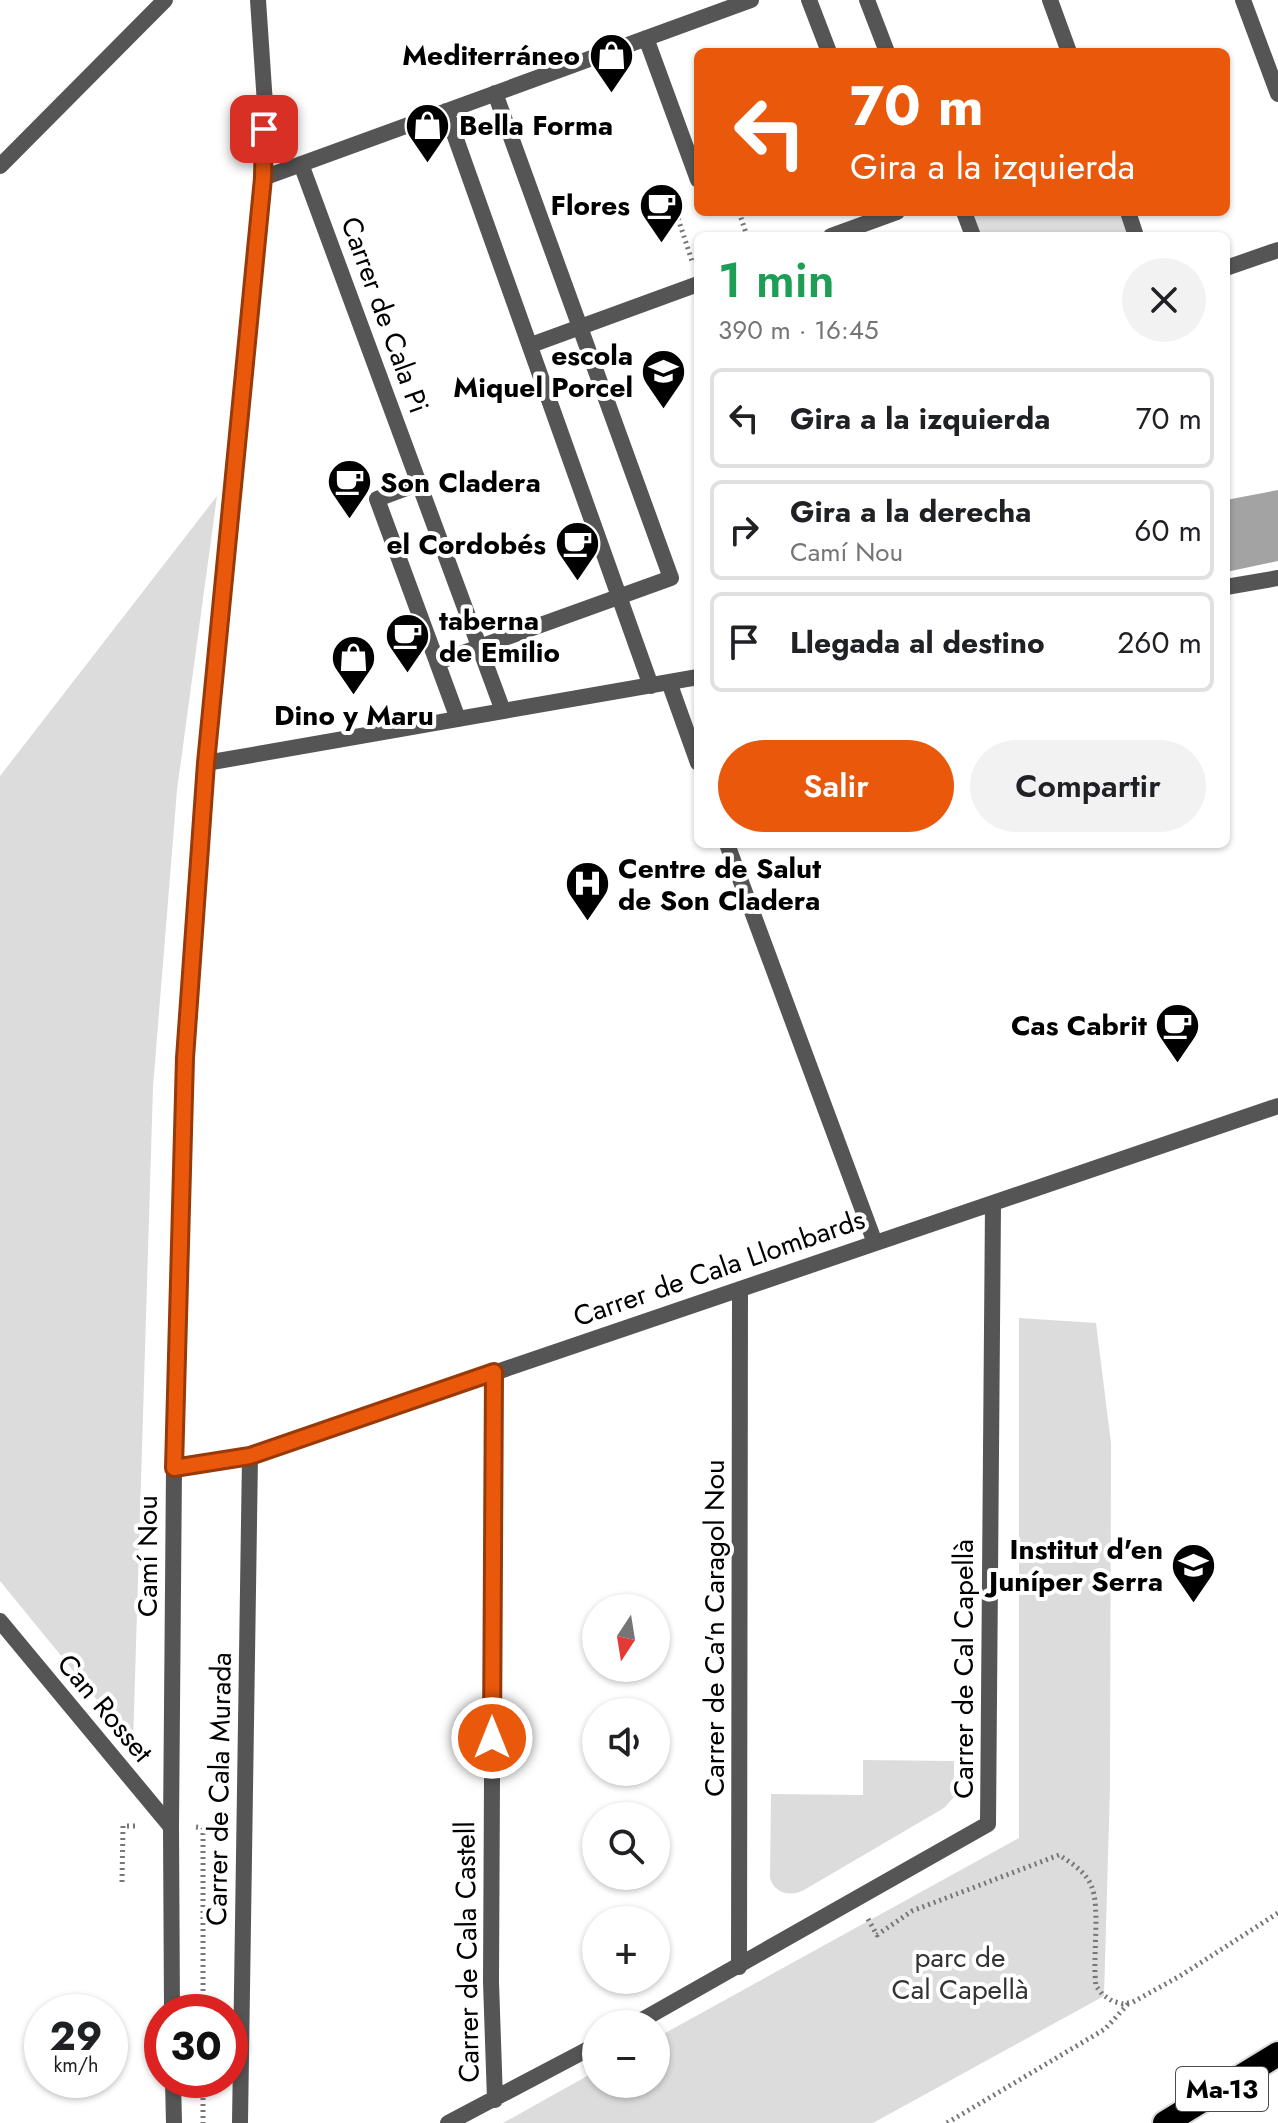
<!DOCTYPE html>
<html lang="es">
<meta charset="utf-8">
<style>
body{margin:0;font-family:Jost,sans-serif;background:#f2f2f2;color:#202124;height:100vh;display:flex;flex-direction:column;font-size:30px;white-space:nowrap}
*{box-sizing:border-box;margin:0}
p{font-size:26px;color:#757577}
.icon{flex:none;width:44px;height:44px;fill:none;stroke:currentColor;stroke-width:2;stroke-linecap:round;stroke-linejoin:round}
.map{position:relative;flex:1;overflow:hidden}
.side{position:absolute;left:694px;top:232px;width:536px;height:616px;display:flex;flex-direction:column;background:#fff;border-radius:12px;box-shadow:0 2px 6px #0004}
.side>*{flex:none}
.top-card{position:absolute;left:694px;top:48px;width:536px;height:168px;border-radius:12px;box-shadow:0 2px 6px #0004;background:#ea580c;color:#fff;overflow:hidden}
.needle{width:52px;rotate:192deg}
.controls{position:absolute;left:582px;top:1594px;display:grid;gap:16px}
.controls a{display:grid;place-items:center;width:88px;height:88px;border-radius:50%;background:#fff;box-shadow:0 2px 6px #0004;font-size:40px}
.speed{position:absolute;left:24px;top:1994px;display:flex;gap:16px;font-size:40px;font-weight:700;text-align:center}
.speed>*{display:grid;place-content:center;width:104px;height:104px;border-radius:50%;background:#fff;box-shadow:0 2px 6px #0004;line-height:1}
.speed small{font-size:20px;font-weight:400}
.speed .limit{border:12px solid #d22;background:#fff;color:#111}
.pin{position:absolute;display:grid;place-items:center;width:68px;height:68px;color:#fff;margin:-34px;border-radius:16px;box-shadow:0 4px 12px #0006}
.me{position:absolute;width:88px;margin:-44px;rotate:0deg;stroke-linejoin:round;filter:drop-shadow(0 0 6px #0008)}
.turn{display:flex;align-items:center;gap:28px;height:168px;padding:0 24px;font-size:36px}
.turn .icon{width:104px;height:104px;stroke-width:2.5}
.turn b{display:block;font-size:56px;line-height:68px}
.round{display:grid;place-items:center;flex:none;width:84px;height:84px;border-radius:42px;background:#f2f2f2}
.head{display:flex;align-items:center;justify-content:space-between;height:136px;padding:0 24px}
h1{font-size:48px;font-weight:600;line-height:60px;color:#1e9e55}
.cta{display:flex;gap:16px;margin-top:auto;padding:16px 24px}
.cta a{flex:1;height:92px;border-radius:48px;background:#ea580c;color:#fff;font-size:32px;font-weight:600;line-height:92px;text-align:center}
.cta a+a{background:#f2f2f2;color:#202124}
ul{padding:0;list-style:none}
li{display:flex;align-items:center;gap:24px;height:100px;margin:0 16px 12px;padding:0 8px;border:4px solid #e0e0e0;border-radius:12px}
li div{flex:1}
li b{display:block;font-size:30px}
li em{font-style:normal}
.map>svg:first-child{display:block}
.green{fill:#dcdcdc}
.water{fill:#a3a3a3}
.lines{fill:none;stroke-linecap:round;stroke-linejoin:round}
.motorway-casing{stroke:#dbdbdb;stroke-width:28}
.path{stroke:#777;stroke-width:5;stroke-dasharray:2 4;stroke-linecap:butt}
.pedestrian{stroke:#555;stroke-width:16}
.minor{stroke:#555;stroke-width:16}
.tertiary{stroke:#555;stroke-width:16}
.motorway{stroke:#000;stroke-width:24}
.route-casing{stroke:#983908;stroke-width:20}
.route{stroke:#ea580c;stroke-width:14}
.labels{text-anchor:middle;dominant-baseline:central;stroke-width:8;stroke-linejoin:round;paint-order:stroke}
.shield{fill:#fff;stroke:#4c4c4c;stroke-width:2}
.shield-label{font-size:26px;font-weight:bold;fill:#000}
.poi-label{font-size:28px;font-weight:bold;fill:#000;stroke:#fff;text-anchor:end}
.street-label{font-size:28px;fill:#000;stroke:#fff}
.park-label{font-size:28px;fill:#333;stroke:#fff}
</style>
<div class="map">
<svg width="1278" height="2123" viewBox="0 0 1278 2123">
<rect width="100%" height="100%" fill="#fff"/>
<!-- green -->
<path class="green" d="M964,212H1128L1136,236H973Z
M217,496L177,790L153,1087L133,1744L0,1581V776Z
M1019,1318L1096,1323L1111,1443L1110,1787L1104,1996L873,2123H503L596,2071V2084H656V2038L1019,1838Z
M863,1760L954,1761V1797L944,1808L804,1890C790,1897 775,1894 770,1878L771,1794L863,1795Z"/>
<!-- water -->
<path class="water" d="M1278,490V561L1226,572V500Z"/>
<g class="lines">
<defs>
<path id="motorway" d="M1165,2123L1278,2054"/>
</defs>
<!-- motorway casing -->
<use href="#motorway" class="motorway-casing"/>
<!-- path -->
<path class="path" d="M678,195L671,197L692,261
M739,212L747,236
M196,1827L203,1828V2012
M122,1882L123,1826H138
M868,1919L877,1935L912,1911L1059,1855C1071,1863 1085,1871 1091,1885C1101,1907 1092,1958 1096,1986L1102,1994L1112,2001L1123,2004L1133,2002L1180,1976L1278,1913
M203,2080V2123
M947,2123L1105,2029L1128,2004"/>
<!-- pedestrian -->
<path class="pedestrian" d="M964,212L973,236
M1128,212L1136,236
M1226,268L1278,250"/>
<!-- minor -->
<path class="minor" d="M809,0L829,52
M867,0L887,52
M1050,0L1069,52
M1243,0L1278,94
M646,38L698,180
M446,111L651,686
M301,164L503,711
M0,166L165,0
M263,178L751,0
M831,236L897,212
M531,345L698,284
M420,483L377,499L458,719
M1226,587L1278,578
M438,662L671,578L495,93
M669,682L698,763
M206,763L698,677
M727,844L875,1243
M494,1372L491,1982L495,2100
M174,1468L250,1456L1278,1106
M0,1621L171,1827
M739,1967L740,1289
M635,2024L988,1824L993,1205
M240,2123L250,1456
M448,2123L596,2045"/>
<!-- tertiary -->
<path class="tertiary" d="M172,2012L171,1827L174,1468L183,1087L206,763L263,178L265,104L258,0
M173,2080L174,2123"/>
<!-- motorway -->
<use href="#motorway" class="motorway"/>
</g>
<g class="lines">
<defs>
<path id="route" d="M264,129L263,178L206,763L185,1058L174,1468L250,1456L494,1372L492,1738"/>
</defs>
<!-- route casing -->
<use href="#route" class="route-casing"/>
<!-- route -->
<use href="#route" class="route"/>
</g>
<!-- icons -->
<defs>
<symbol id="shop-pin" viewBox="-11 -11 22 30"><path d="M0 17L-7.5 6A9.5 9.5 0 1 1 7.5 6Z" fill="#000" stroke="#fff"/><path d="M-5-2.5h2.3a2.7 3.5 0 0 1 5.4 0H5L5.5 6h-11ZM-1.5-2.5h3a1.5 2.3 0 0 0-3 0Z" fill="#fff"/></symbol>
<symbol id="cafe-pin" viewBox="-11 -11 22 30"><path d="M0 17L-7.5 6A9.5 9.5 0 1 1 7.5 6Z" fill="#000" stroke="#fff"/><path d="M-5.5-4.5H6V0H3Q3 3.5 0 3.5H-2.5Q-5.5 3.5-5.5 0ZM3-3.2v2h1.7v-2ZM-6 4.5H4V6H-6Z" fill="#fff"/></symbol>
<symbol id="school-pin" viewBox="-11 -11 22 30"><path d="M0 17L-7.5 6A9.5 9.5 0 1 1 7.5 6Z" fill="#000" stroke="#fff"/><path d="M0-5L7-2L0 1L-7-2ZM-4 1L0 2.5L4 1V4Q0 6-4 4Z" fill="#fff"/></symbol>
<symbol id="hospital-pin" viewBox="-11 -11 22 30"><path d="M0 17L-7.5 6A9.5 9.5 0 1 1 7.5 6Z" fill="#000" stroke="#fff"/><path d="M-5-5h3v3.5h4V-5h3V5h-3V1.5h-4V5h-3Z" fill="#fff"/></symbol>
</defs>
<g fill-rule="evenodd">
<use href="#shop-pin" x="586" y="30" width="51" height="69"/>
<use href="#shop-pin" x="402" y="100" width="51" height="69"/>
<use href="#cafe-pin" x="636" y="180" width="51" height="69"/>
<use href="#school-pin" x="638" y="346" width="51" height="69"/>
<use href="#cafe-pin" x="324" y="456" width="51" height="69"/>
<use href="#cafe-pin" x="552" y="518" width="51" height="69"/>
<use href="#cafe-pin" x="382" y="610" width="51" height="69"/>
<use href="#shop-pin" x="328" y="632" width="51" height="69"/>
<use href="#hospital-pin" x="562" y="858" width="51" height="69"/>
<use href="#cafe-pin" x="1152" y="1000" width="51" height="69"/>
<use href="#school-pin" x="1168" y="1540" width="51" height="69"/>
</g>
<g class="labels">
<!-- shield labels -->
<rect class="shield" x="1176" y="2067" width="92" height="44" rx="6"/>
<g class="shield-label">
<text x="1222" y="2089">Ma-13</text>
</g>
<!-- poi labels -->
<g class="poi-label">
<text x="580" y="55">Mediterráneo</text>
<text x="459" y="125" text-anchor="start">Bella Forma</text>
<text x="630" y="205">Flores</text>
<text x="633" y="355">escola<tspan x="633" dy="32">Miquel Porcel</tspan></text>
<text x="380" y="482" text-anchor="start">Son Cladera</text>
<text x="546" y="544">el Cordobés</text>
<text x="439" y="620" text-anchor="start">taberna<tspan x="439" dy="32">de Emilio</tspan></text>
<text x="354" y="715" text-anchor="middle">Dino y Maru</text>
<text x="618" y="868" text-anchor="start">Centre de Salut<tspan x="618" dy="32">de Son Cladera</tspan></text>
<text x="1147" y="1025">Cas Cabrit</text>
<text x="1163" y="1549">Institut d'en<tspan x="1163" dy="32">Juníper Serra</tspan></text>
</g>
<!-- street labels -->
<g class="street-label">
<text transform="translate(385 315) rotate(70)">Carrer de Cala Pi</text>
<text transform="translate(719 1268) rotate(-19)">Carrer de Cala Llombards</text>
<text transform="translate(147 1556) rotate(-90)">Camí Nou</text>
<text transform="translate(714 1628) rotate(-90)">Carrer de Ca'n Caragol Nou</text>
<text transform="translate(963 1669) rotate(-90)">Carrer de Cal Capellà</text>
<text transform="translate(105 1708) rotate(50)">Can Rosset</text>
<text transform="translate(219 1789) rotate(-89)">Carrer de Cala Murada</text>
<text transform="translate(467 1952) rotate(-91)">Carrer de Cala Castell</text>
</g>
<!-- park labels -->
<g class="park-label">
<text x="960" y="1957">parc de<tspan x="960" dy="32">Cal Capellà</tspan></text>
</g>
</g>
</svg>
<div class="controls">
<a><svg class="needle" viewBox="-14 -14 28 28"><path d="M0-13l5 13h-10z" fill="#e53935"/><path d="M0 13l5-13h-10z" fill="#757577"/></svg></a>
<a><svg class="icon" aria-label="sound" viewBox="0 0 24 24"><path d="M4 9h4l5-4v14l-5-4H4zM17 9q2 3 0 6"/></svg></a>
<a><svg class="icon" aria-label="search" viewBox="0 0 24 24"><circle cx="10" cy="10" r="6"/><path d="M15 15l6 6"/></svg></a>
<a>+</a>
<a>−</a>
</div>
<div class="speed"><div>29<small>km/h</small></div><div class="limit">30</div></div>
<div class="pin" style="left:264px;top:129px;background:#d93025"><svg class="icon" aria-label="arrive" viewBox="0 0 24 24"><path d="M6 21V4h12l-3 4 3 4H6"/></svg></div>
<svg class="me" style="left:492px;top:1738px" viewBox="-20 -20 40 40"><circle r="17" fill="#ea580c" stroke="#fff" stroke-width="3"/><path d="M0-11L8 9 0 5-8 9z" fill="#fff"/></svg>
<div class="top-card">
<div class="turn"><svg class="icon" aria-label="left" viewBox="0 0 24 24"><path d="M17 20v-9H6M10 6l-5 5 5 5"/></svg><div><b>70 m</b>Gira a la izquierda</div></div>
</div>
<section class="side">
<div class="head"><div><h1>1 min</h1><p>390 m · 16:45</p></div><a class="round"><svg class="icon" aria-label="close" viewBox="0 0 24 24"><path d="M6 6l12 12M18 6L6 18"/></svg></a></div>
<ul>
<li><svg class="icon" aria-label="left" viewBox="0 0 24 24"><path d="M17 20v-9H6M10 6l-5 5 5 5"/></svg><div><b>Gira a la izquierda</b></div><em>70 m</em></li>
<li><svg class="icon" aria-label="right" viewBox="0 0 24 24"><path d="M7 20v-9h11M14 6l5 5-5 5"/></svg><div><b>Gira a la derecha</b><p>Camí Nou</p></div><em>60 m</em></li>
<li><svg class="icon" aria-label="arrive" viewBox="0 0 24 24"><path d="M6 21V4h12l-3 4 3 4H6"/></svg><div><b>Llegada al destino</b></div><em>260 m</em></li>
</ul>
<div class="cta"><a>Salir</a><a>Compartir</a></div>
</section>
</div>
